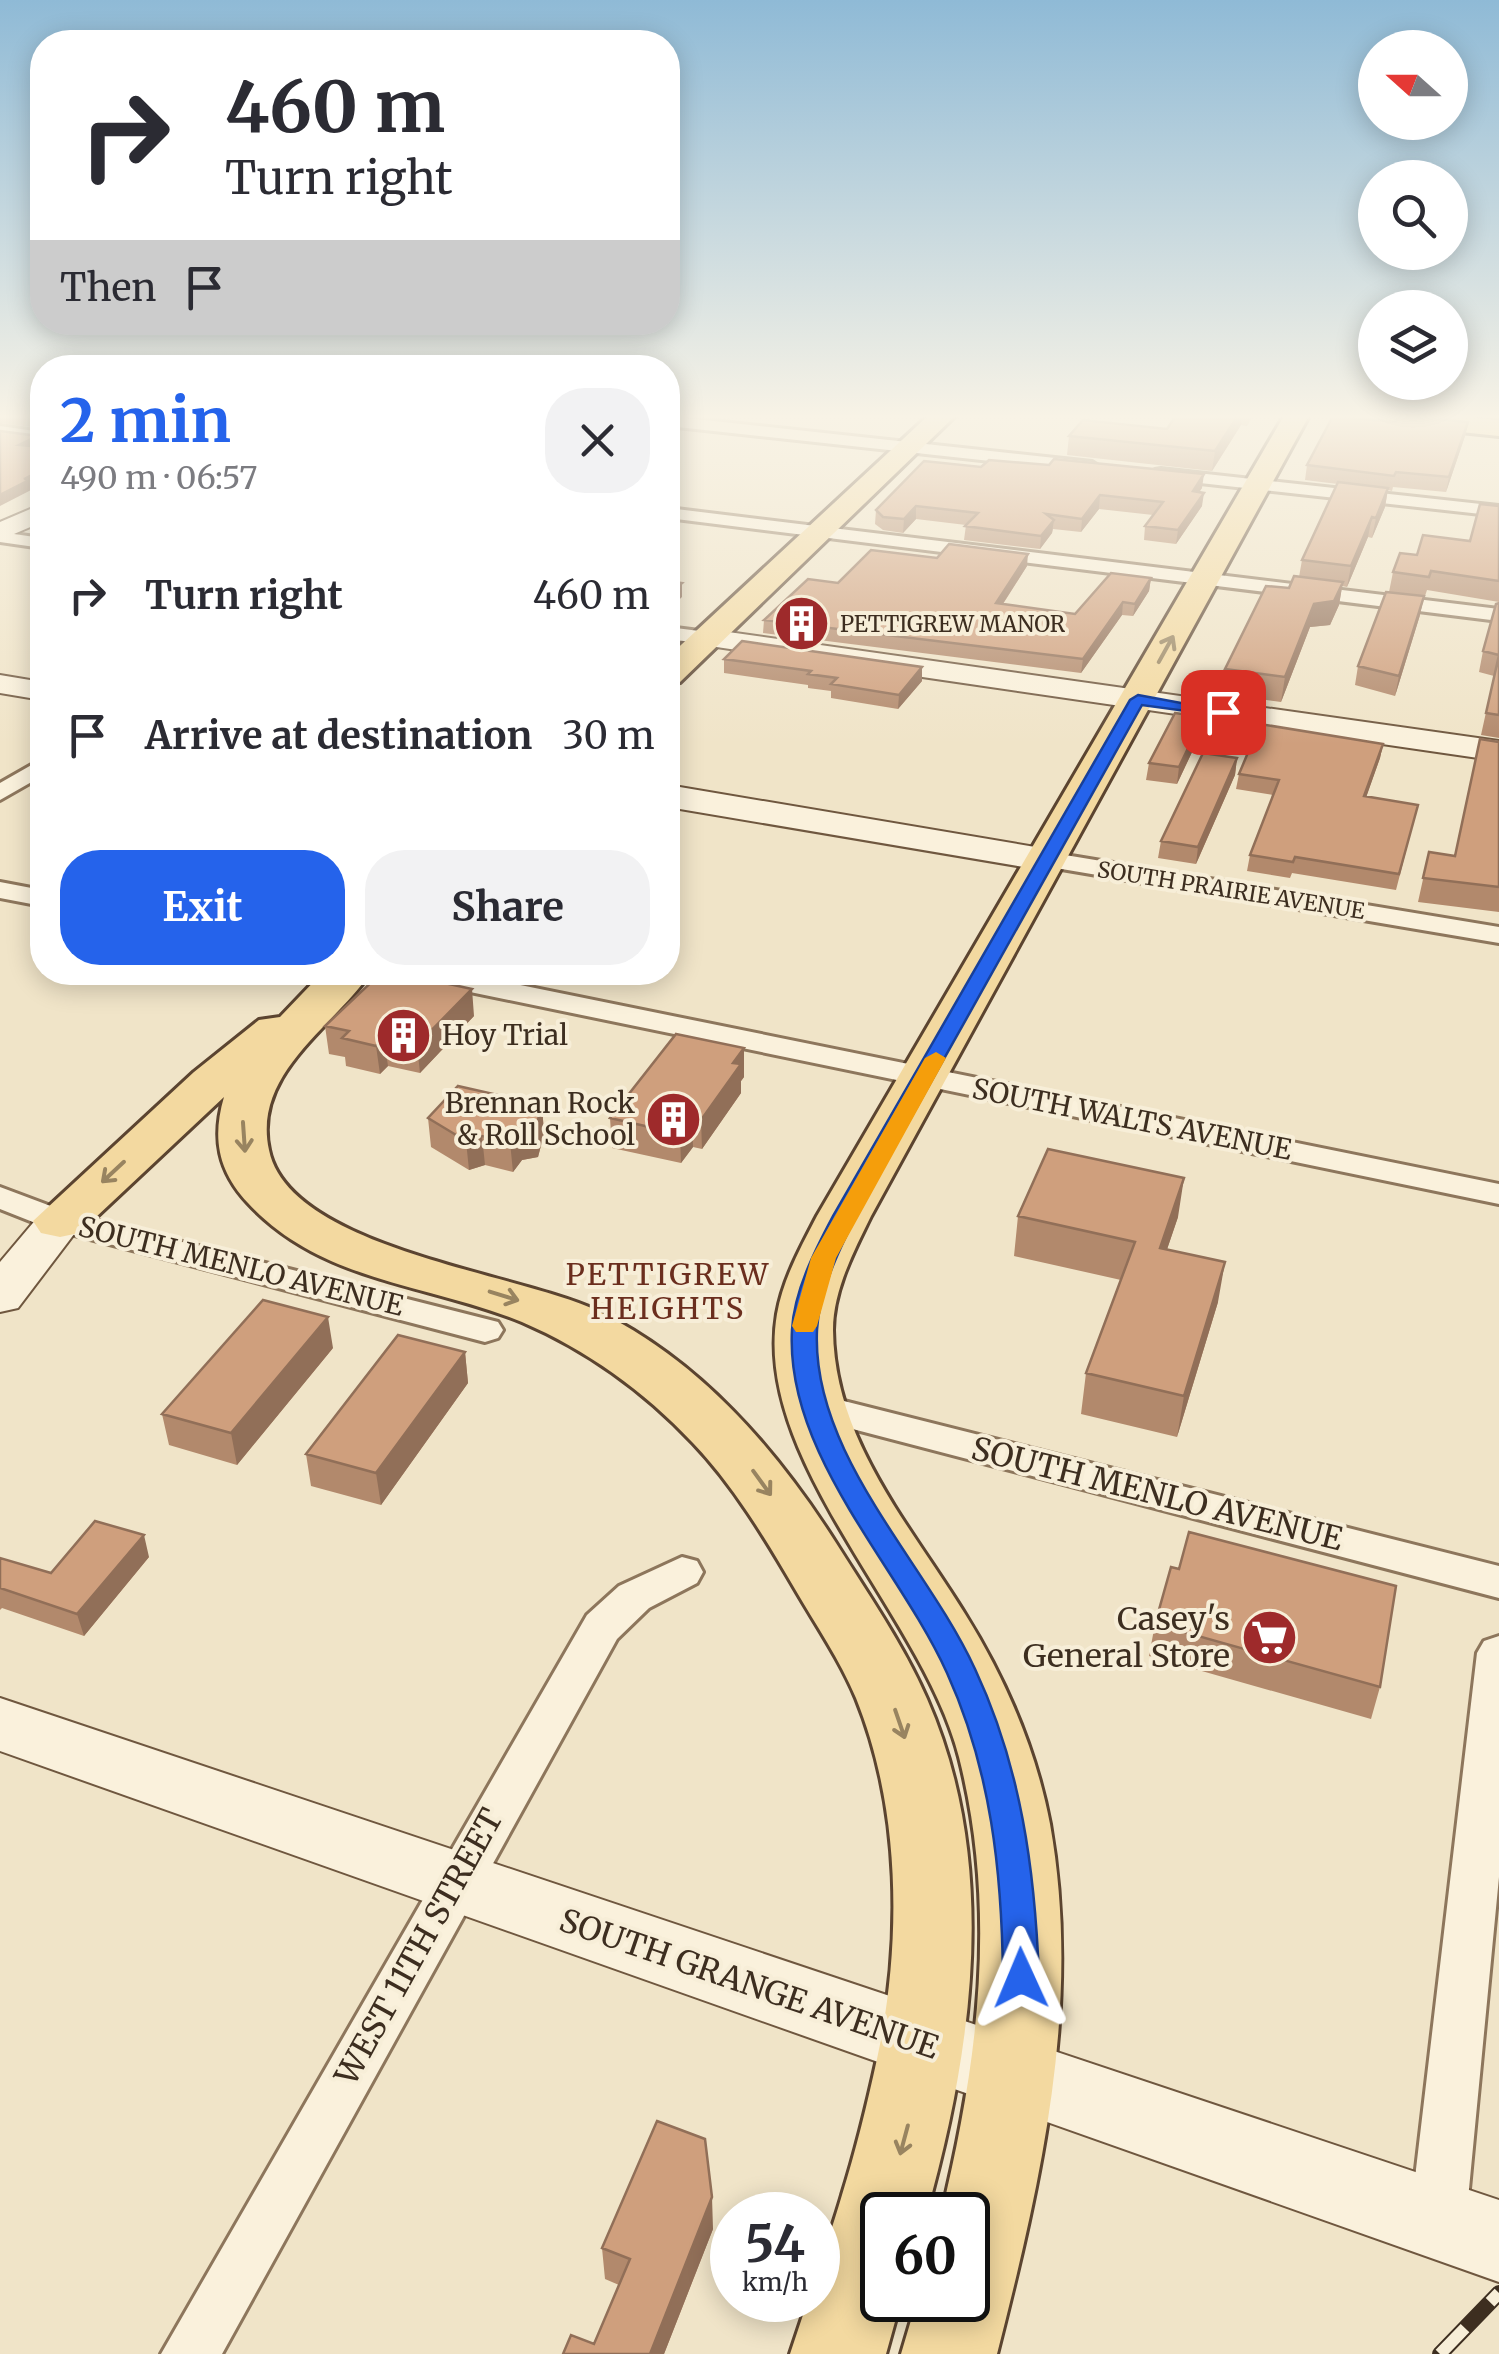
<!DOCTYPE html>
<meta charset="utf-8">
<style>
body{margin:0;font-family:Merriweather,serif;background:#f2f2f3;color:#2b2b33;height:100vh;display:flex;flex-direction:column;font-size:38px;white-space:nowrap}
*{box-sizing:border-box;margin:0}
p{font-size:32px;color:#7c7c81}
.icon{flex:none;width:55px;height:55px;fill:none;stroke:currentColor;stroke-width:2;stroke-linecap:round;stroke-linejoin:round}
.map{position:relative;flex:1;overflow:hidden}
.sheet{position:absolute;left:30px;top:355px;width:650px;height:630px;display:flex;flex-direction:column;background:#fff;border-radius:40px;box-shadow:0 5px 25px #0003}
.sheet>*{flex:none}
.hud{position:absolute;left:30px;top:30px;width:650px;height:305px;border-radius:40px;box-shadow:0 5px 25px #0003;background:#fff;color:#2b2b33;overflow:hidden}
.needle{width:65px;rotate:291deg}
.controls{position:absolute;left:1358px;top:30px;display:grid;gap:20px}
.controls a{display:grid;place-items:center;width:110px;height:110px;border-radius:50%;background:#fff;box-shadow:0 5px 25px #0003;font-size:50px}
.speed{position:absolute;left:710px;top:2192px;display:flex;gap:20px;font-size:50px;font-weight:700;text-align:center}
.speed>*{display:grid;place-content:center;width:130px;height:130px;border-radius:50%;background:#fff;box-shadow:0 5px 25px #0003;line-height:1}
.speed small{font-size:25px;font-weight:400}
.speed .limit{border:5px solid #111;border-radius:15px;background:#fff;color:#111}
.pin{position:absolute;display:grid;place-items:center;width:85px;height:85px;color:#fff;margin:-42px;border-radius:20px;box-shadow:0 5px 15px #0006}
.me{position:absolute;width:110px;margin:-55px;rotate:359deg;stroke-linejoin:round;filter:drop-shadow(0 0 8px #0008)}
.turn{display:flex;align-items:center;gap:35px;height:210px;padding:0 30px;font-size:45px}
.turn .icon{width:130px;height:130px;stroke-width:2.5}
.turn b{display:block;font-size:70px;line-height:85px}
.then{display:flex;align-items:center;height:95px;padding:0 30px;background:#0003;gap:20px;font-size:38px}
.round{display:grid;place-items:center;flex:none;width:105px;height:105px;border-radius:40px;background:#f2f2f3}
.overview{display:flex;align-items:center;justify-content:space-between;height:170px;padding:0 30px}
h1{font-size:60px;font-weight:700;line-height:75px;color:#2563eb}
.button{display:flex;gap:20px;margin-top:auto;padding:20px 30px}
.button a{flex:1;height:115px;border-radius:40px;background:#2563eb;color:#fff;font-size:40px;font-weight:700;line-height:115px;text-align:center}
.button a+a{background:#f2f2f3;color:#2b2b33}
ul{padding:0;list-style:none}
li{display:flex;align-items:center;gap:30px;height:140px;padding:0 30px}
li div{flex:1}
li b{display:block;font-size:38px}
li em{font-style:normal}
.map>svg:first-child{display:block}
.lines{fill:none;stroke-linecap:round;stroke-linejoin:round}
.street-casing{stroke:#8d765c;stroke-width:6}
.secondary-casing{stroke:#6f573f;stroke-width:4}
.primary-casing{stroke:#5b4430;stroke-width:6}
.street{fill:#faf1dc;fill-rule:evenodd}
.secondary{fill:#faf1dc;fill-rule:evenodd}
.primary{fill:#f3d9a0;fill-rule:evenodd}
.rail-casing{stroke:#3d2e20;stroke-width:16}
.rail{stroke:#f7eed8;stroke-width:12;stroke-dasharray:36;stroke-linecap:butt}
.wall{fill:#b2896c}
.shaded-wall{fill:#916f58}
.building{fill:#cf9f7d;stroke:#916f58;stroke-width:2.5}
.oneway{stroke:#988460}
.route{fill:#2563eb;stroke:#184099;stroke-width:2.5}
.slow{fill:#f59e0b}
.labels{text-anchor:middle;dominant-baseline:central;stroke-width:8;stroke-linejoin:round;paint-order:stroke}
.far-poi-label{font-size:22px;fill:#3d2e20;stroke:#f7eed8;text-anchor:start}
.far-street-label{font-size:22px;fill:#3d2e20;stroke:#f7eed8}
.poi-label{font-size:28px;fill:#3d2e20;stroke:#f7eed8;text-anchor:start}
.street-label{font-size:28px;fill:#3d2e20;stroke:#f7eed8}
.neighbourhood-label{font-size:30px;letter-spacing:2.5px;fill:#6b2e1e;stroke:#f7eed8}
.near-street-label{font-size:32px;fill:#3d2e20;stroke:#f7eed8}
.near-poi-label{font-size:32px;fill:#3d2e20;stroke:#f7eed8;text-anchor:end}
</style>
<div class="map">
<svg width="1499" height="2354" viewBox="0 0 1499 2354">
<rect width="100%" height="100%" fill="#f0e4c8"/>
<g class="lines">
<defs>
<path id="street" d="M668,416L1092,462L1100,467L1092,472L668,426Z
M0,426L42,432V442L0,436Z
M1161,469L1499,506V516L1155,478V470Z
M668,508L1499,609V621L668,518Z
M0,532L42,538V548L0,542Z
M668,627L707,632L717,638L707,644L668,639Z
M42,759V776L0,800V783Z
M1047,852L1499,927V943L1038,865L1034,860L1038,855Z
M0,882L42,890V906L0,898Z
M398,972H456L1499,1184V1204L412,980Z
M0,1187L72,1214L498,1322L503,1330L498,1338L485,1342L48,1228L0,1209Z
M816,1394L1499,1566V1598L803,1416L797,1407L803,1398Z
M682,1557L697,1561L703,1572L697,1583L649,1608L617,1639L222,2354H161L587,1615L619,1586Z
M1499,1636V1877L1466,2220L1458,2240L1438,2248L1418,2240L1410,2220L1477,1653L1484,1641Z"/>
<path id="secondary" d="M42,504V522L0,540V522Z
M707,629L1499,741V761L696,644L692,638Z
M0,675L42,682V700L0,693Z
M668,785L1047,849L1060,852L1066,860L1060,868L1047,871L668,807Z
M60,1206L77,1211L84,1221L18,1308L0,1312V1262L43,1211Z
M0,1698L1499,2200V2282L0,1751Z"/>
<path id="primary" d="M930,414H957L680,682L668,685V657Z
M1285,414H1310L871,1216C854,1251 833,1290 833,1330C834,1440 910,1525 965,1614C1005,1678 1036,1750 1050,1824C1082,2004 1041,2181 997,2354H901L917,2300H968V2215H941C978,2063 998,1911 959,1757C923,1615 752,1461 777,1314C783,1279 801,1247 817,1216Z
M1344,414H1436L1499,420V436L1356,421Z
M323,972H371C334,1027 252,1073 269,1150C289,1249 519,1273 598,1311C700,1361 776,1449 836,1543C868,1594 903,1644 927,1699C999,1863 973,2049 926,2215H882V2300H901L886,2354H790L808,2300H818C818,2263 832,2230 842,2195C856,2150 867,2105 877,2059C902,1943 901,1809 856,1698C840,1660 816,1625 795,1589C765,1538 734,1486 693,1443C644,1391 587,1350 522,1322C427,1283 322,1283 248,1203C218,1171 212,1138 224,1097L79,1233L60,1237L41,1233L33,1221L194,1072L259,1020L280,1017Z"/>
</defs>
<!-- street casing -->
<use href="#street" class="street-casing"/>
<!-- secondary casing -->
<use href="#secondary" class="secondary-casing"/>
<!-- primary casing -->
<use href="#primary" class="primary-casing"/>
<!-- street -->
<use href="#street" class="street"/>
<!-- secondary -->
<use href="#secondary" class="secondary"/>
<!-- primary -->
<use href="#primary" class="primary"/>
<defs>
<path id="rail" d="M1440,2354L1499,2293"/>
</defs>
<!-- rail casing -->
<use href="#rail" class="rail-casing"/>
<!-- rail -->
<use href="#rail" class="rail"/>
</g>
<!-- wall -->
<path class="wall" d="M0,414H42V428L0,423Z
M1177,414H1254L1247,426L1241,425L1212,471L1067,455L1069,436L1167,429Z
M1446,414H1499V419Z
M1395,422H1468L1465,436L1446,492L1393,487L1392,491L1388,490L1385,507L1372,538L1368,537L1347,587L1342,586L1339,605L1330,625L1310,627L1281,702L1221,694L1225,669L1299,577L1302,560L1338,484L1305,480L1307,465Z
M981,467L1202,488L1199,492L1202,506L1176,544L1144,540L1145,526L1153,515L1099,509L1081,532L1053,529L1052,533L1040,549L964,540L966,525L916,519L903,533L883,530L875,524L876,510Z
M1499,506V602L1427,590L1425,596L1389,592L1393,572L1417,555L1470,541Z
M937,558L1027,566L1003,604L1075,614L1151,578L1149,591L1133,616L1122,615L1081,673L763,633L764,620L838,583Z
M1499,603V738L1481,735L1494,676L1479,672L1483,651Z
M1420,615L1395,696L1355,685L1358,666Z
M724,659L922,681L898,709L831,698V691L808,688V685L724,673Z
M1203,717L1201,733L1177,784L1146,780L1149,763Z
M1499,742V912L1418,902L1429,852L1455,856Z
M1383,744L1380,758L1366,797L1414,820L1396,890L1292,873L1290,878L1247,871L1250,855L1273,795L1236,789L1239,774Z
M1237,758L1235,775L1196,864L1158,858L1161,841Z
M474,1016L420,1073L388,1066L380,1074L346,1066L345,1057L329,1054L325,1026Z
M744,1048V1077L741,1081V1093L702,1149L693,1147L681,1163L612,1148L610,1118Z
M542,1105L544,1134L538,1157L522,1160L513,1172L485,1165L469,1170L431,1147L428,1118Z
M1018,1216L1178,1217L1167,1249L1218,1302L1177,1437L1081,1414L1086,1373L1121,1280L1014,1256Z
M333,1348L237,1465L169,1445L162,1414Z
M465,1352L468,1383L381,1505L311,1486L306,1454Z
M149,1557L84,1636L2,1608L0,1610V1558L51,1573Z
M1155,1624L1380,1687L1371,1719L1149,1656Z
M713,2229L664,2354H563L594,2344L619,2285L605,2279L602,2248Z"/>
<!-- shaded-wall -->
<path class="shaded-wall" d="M1239,414H1243L1241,425L1212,471L1215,451Z
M1468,422L1465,436L1446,492L1449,477Z
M38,436L40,446L21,454L19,445Z
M42,470V480L32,486L33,489L0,506V495L24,479Z
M1204,474L1202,488L1191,504L1193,491Z
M1388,488L1385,507L1372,538L1376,518Z
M1204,493L1202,506L1176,544L1178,530Z
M1100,495L1099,509L1081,532L1082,519Z
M916,506V519L903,533L904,519Z
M1372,517L1368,537L1347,587L1351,566Z
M1054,520L1052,533L1040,549L1041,536Z
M1028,554L1027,566L995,616L996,603Z
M1151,578L1149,591L1133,616L1135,604Z
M1343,582L1339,605L1330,625L1310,627L1281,702L1285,677L1314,604Z
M682,583V597L668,610V595Z
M1424,596L1420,615L1395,696L1399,676Z
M1123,602L1122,615L1081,673L1083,659Z
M922,667V681L898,709L899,695Z
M1203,717L1201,733L1177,784L1179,767Z
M1383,744L1380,758L1361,812L1364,796Z
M1237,758L1235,775L1196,864L1198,847Z
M472,989L474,1016L420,1073L417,1045Z
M384,1038L388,1066L380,1074L376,1046Z
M744,1048V1077L741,1081V1093L702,1149L701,1120L733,1063Z
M542,1105L544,1134L538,1157L522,1160L513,1172L510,1142Z
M692,1118L693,1147L681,1163L680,1134Z
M482,1136L485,1165L469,1170L466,1141Z
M1184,1178L1178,1217L1154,1288L1160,1248Z
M1225,1262L1218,1302L1177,1437L1184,1396Z
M328,1317L333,1348L237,1465L231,1433Z
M465,1352L468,1383L381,1505L376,1473Z
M144,1535L149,1557L84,1636L77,1614Z
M712,2197L713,2229L664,2354H650Z"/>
<!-- building -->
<path class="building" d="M0,414H42V429L41,419Z
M1177,414H1239L1215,451L1069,436L1083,420L1167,429Z
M1398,415L1468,422L1449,477L1396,472L1394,476L1307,465L1333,416L1395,422Z
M0,431L38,436L19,445L42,447V470L24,479H31L0,495Z
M1054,459L1204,474L1193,491L1204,493L1178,530L1145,526L1163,502L1100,495L1082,519L1046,514L1054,520L1041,536L965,526L978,513L916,506L904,519L883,517L876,510L924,461L981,467L989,460L1049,465Z
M1338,482L1388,488L1376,518L1372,517L1351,566L1302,560Z
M1480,504L1499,506V581L1431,571L1429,577L1393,572L1400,553L1417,555L1423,535L1470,541Z
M949,544L1028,554L996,603L1075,614L1111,573L1151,578L1135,604L1123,602L1083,659L764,620L808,579L838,583L871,550L937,558Z
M1294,576L1343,582L1334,601L1314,604L1285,677L1225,669L1266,586L1289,588Z
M668,581L682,583L668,595Z
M1386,592L1424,596L1399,676L1358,666Z
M1499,603V715L1486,713L1499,655L1483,651L1496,604Z
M742,641L922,667L899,695L831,684L837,678L808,674L811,671L724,659Z
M1175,713L1203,717L1179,767L1149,763Z
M1260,724L1383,744L1364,796L1418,805L1399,874L1295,857L1293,862L1250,855L1279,780L1239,774Z
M1480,739L1499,742V887L1423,878L1429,852L1455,856Z
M1203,753L1237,758L1198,847L1161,841Z
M382,972H394L472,989L417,1045L384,1038L376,1046L342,1038L349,1031L325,1026Z
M676,1034L744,1048L733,1063L741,1064L701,1120L692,1118L680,1134L610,1118Z
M458,1086L542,1105L536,1127L520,1131L510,1142L482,1136L466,1141L428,1118Z
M1048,1149L1184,1178L1160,1248L1225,1262L1184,1396L1086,1373L1135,1242L1018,1216Z
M263,1300L328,1317L231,1433L162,1414Z
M398,1335L465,1352L376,1473L306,1454Z
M95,1521L144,1535L77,1614L0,1588V1558L51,1573Z
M1189,1532L1396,1586L1380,1687L1155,1624L1171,1567L1179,1569Z
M657,2121L705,2139L712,2197L650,2354H563L571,2335L594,2344L630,2259L602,2248Z"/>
<!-- one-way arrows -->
<defs><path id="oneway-shaft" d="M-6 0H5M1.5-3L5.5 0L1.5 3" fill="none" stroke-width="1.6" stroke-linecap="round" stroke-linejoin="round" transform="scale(2.5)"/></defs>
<g class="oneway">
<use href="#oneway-shaft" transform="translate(1166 649) rotate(-61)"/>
<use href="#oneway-shaft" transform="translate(244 1137) rotate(86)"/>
<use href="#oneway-shaft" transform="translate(113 1172) rotate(137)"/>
<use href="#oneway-shaft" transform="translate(504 1296) rotate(17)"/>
<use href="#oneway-shaft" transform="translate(762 1483) rotate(54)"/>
<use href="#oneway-shaft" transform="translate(900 1724) rotate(71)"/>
<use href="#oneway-shaft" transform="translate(904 2140) rotate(105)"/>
</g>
<!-- sky -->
<linearGradient id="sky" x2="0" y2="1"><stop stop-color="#8fbad6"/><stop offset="0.56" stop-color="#f8f3e6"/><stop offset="1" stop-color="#f8f3e6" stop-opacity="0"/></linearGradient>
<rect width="1499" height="744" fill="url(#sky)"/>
<!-- route -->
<path class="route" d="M1138,695L1230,712L1223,716L1142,705L856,1216C839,1250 819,1291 817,1330C811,1455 926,1562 975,1669C1021,1767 1035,1870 1039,1978L1033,1989L1021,1994L1009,1989L1003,1978C1002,1872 991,1770 947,1673C898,1565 785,1455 792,1330C794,1291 815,1250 833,1216L1130,700Z"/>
<!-- slow -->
<path class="slow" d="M936,1052L946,1058L836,1258L817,1326L813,1332H796L792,1326L811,1258L925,1058Z"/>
<!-- icons -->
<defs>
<symbol id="building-disc" viewBox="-11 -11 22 22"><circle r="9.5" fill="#9e2a2b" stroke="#f7eed8"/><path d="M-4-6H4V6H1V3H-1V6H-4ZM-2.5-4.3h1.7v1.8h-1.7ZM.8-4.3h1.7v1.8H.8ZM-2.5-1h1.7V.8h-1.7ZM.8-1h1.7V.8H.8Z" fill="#fff"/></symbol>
<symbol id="supermarket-disc" viewBox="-11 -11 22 22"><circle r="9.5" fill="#9e2a2b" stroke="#f7eed8"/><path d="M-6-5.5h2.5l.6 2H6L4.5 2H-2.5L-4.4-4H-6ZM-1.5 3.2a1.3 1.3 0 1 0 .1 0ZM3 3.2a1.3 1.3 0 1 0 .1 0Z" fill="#fff"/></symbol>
</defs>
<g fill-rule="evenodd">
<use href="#building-disc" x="770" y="592" width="63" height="63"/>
<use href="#building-disc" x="372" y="1004" width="63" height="63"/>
<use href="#building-disc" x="642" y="1088" width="63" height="63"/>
<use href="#supermarket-disc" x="1238" y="1606" width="63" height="63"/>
</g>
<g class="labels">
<!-- far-poi labels -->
<g class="far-poi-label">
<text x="840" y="624">PETTIGREW MANOR</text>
</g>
<!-- far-street labels -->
<g class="far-street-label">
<text transform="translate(1231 890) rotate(9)">SOUTH PRAIRIE AVENUE</text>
</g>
<!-- poi labels -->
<g class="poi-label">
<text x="442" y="1035">Hoy Trial</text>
<text x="635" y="1103" text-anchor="end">Brennan Rock<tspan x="635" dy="32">&amp; Roll School</tspan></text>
</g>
<!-- street labels -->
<g class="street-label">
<text transform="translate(1132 1119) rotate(11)">SOUTH WALTS AVENUE</text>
<text transform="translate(241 1266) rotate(14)">SOUTH MENLO AVENUE</text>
</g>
<!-- neighbourhood labels -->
<g class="neighbourhood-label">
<text x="668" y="1274">PETTIGREW<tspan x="668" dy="34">HEIGHTS</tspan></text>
</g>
<!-- near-street labels -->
<g class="near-street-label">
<text transform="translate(1157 1494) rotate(14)">SOUTH MENLO AVENUE</text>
<text transform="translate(419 1947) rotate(-61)">WEST 11TH STREET</text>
<text transform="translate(749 1984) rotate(19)">SOUTH GRANGE AVENUE</text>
</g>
<!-- near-poi labels -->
<g class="near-poi-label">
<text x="1230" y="1619">Casey's<tspan x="1230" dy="37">General Store</tspan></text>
</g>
</g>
</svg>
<div class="controls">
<a><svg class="needle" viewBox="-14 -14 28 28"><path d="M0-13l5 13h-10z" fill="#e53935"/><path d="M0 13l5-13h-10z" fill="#7c7c81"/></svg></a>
<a><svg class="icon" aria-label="search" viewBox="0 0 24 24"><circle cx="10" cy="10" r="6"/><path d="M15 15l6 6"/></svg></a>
<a><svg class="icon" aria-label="layers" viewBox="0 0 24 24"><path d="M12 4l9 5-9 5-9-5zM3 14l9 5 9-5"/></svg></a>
</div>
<div class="speed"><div>54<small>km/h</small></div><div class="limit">60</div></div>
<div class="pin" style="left:1223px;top:712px;background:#d93025"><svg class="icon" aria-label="arrive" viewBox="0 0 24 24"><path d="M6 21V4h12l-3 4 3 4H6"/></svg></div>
<svg class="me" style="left:1021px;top:1978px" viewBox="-20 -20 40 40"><path d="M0-17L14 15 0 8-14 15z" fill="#2563eb" stroke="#fff" stroke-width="4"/></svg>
<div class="hud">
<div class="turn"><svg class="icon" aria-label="right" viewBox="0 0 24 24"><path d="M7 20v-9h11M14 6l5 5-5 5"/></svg><div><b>460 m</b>Turn right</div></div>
<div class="then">Then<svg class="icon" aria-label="arrive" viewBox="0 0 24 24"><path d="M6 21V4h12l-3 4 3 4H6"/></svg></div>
</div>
<section class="sheet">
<div class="overview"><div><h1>2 min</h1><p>490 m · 06:57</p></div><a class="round"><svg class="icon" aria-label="close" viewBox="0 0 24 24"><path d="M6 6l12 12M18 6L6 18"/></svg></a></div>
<ul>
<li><svg class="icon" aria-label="right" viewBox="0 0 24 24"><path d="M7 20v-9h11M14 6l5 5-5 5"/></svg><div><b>Turn right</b></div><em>460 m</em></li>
<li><svg class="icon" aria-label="arrive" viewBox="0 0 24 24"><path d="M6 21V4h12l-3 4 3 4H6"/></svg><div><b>Arrive at destination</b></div><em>30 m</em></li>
</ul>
<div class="button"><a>Exit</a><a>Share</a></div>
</section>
</div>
